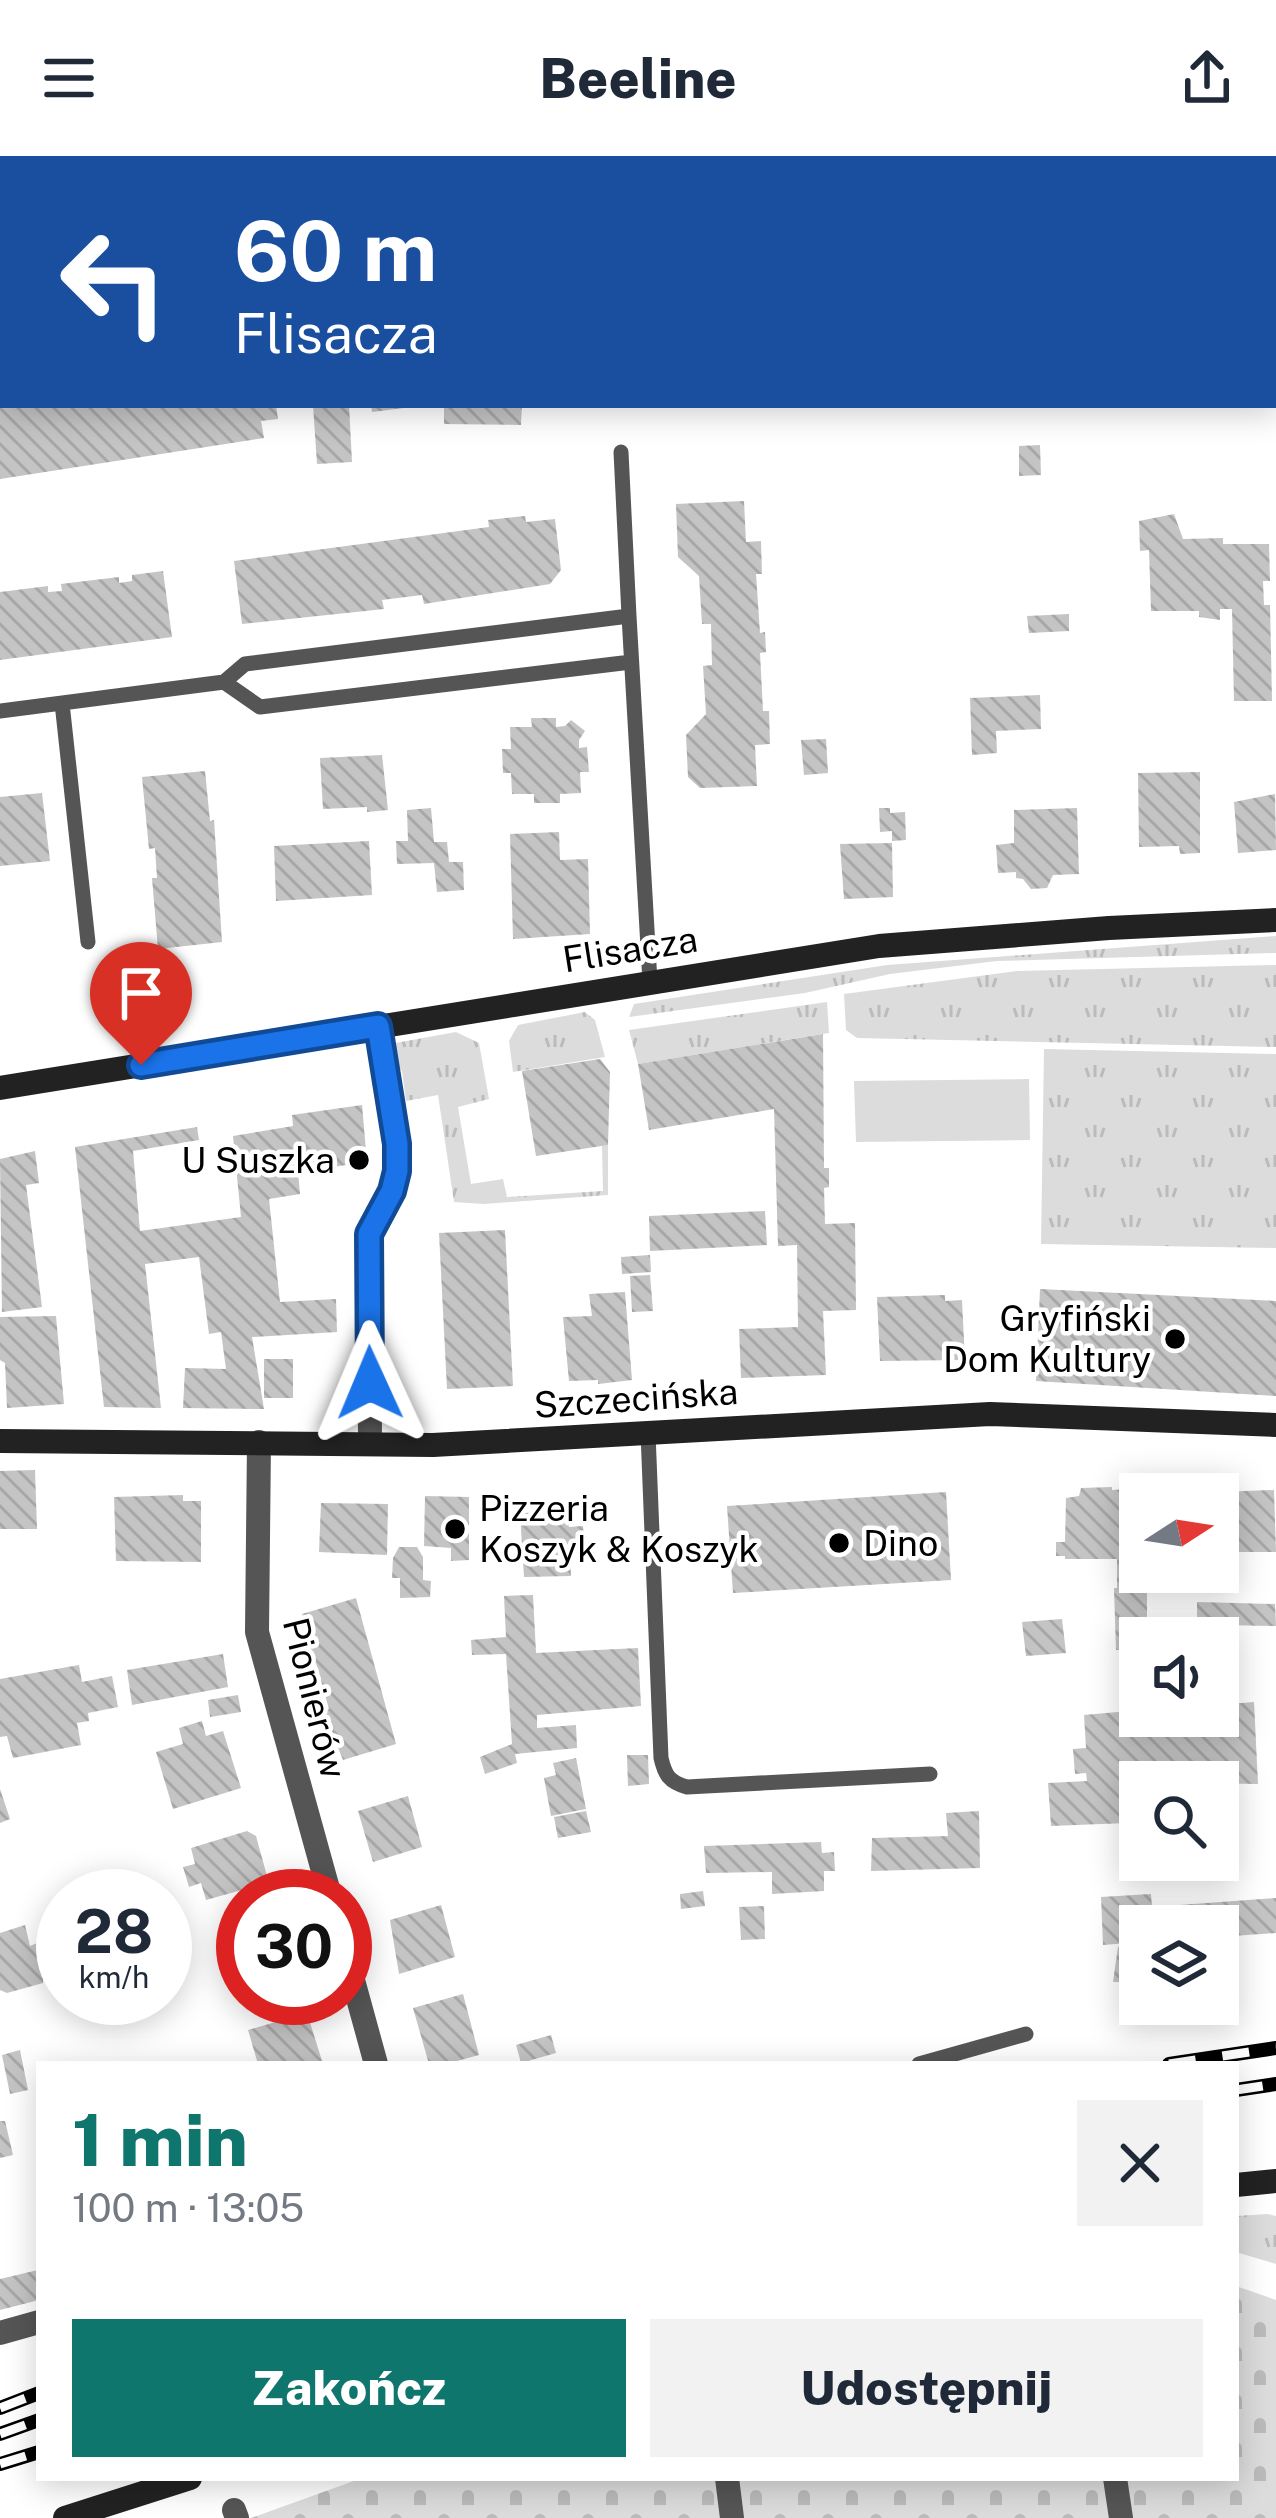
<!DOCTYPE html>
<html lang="pl">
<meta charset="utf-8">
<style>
body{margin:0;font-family:"Public Sans",sans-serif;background:#f2f2f3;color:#1f2937;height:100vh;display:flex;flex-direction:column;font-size:45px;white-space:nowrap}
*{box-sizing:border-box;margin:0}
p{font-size:39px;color:#747a83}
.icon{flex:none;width:66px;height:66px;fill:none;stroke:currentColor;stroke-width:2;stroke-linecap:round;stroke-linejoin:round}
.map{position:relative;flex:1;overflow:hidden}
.panel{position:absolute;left:36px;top:1905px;width:1203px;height:420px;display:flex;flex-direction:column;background:#fff;border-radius:0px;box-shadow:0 6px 30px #0003}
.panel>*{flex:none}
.banner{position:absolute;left:0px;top:0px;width:1278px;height:252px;box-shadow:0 6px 30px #0003;background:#1a4fa0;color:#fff;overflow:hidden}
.needle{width:78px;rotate:78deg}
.controls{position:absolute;left:1119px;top:1317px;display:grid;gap:24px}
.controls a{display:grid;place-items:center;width:120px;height:120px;border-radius:0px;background:#fff;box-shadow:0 6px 30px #0003;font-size:60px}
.speed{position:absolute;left:36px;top:1713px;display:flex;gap:24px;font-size:60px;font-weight:700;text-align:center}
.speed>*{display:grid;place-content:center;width:156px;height:156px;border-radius:50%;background:#fff;box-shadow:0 6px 30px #0003;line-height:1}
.speed small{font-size:30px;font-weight:400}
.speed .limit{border:18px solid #d22;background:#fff;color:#111}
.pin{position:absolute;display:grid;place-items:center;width:102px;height:102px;color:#fff;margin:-123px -51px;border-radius:50% 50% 50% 0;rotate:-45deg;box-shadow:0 0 12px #0007}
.pin .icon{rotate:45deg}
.me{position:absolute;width:132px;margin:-66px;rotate:359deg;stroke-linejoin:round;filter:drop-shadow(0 0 9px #0008)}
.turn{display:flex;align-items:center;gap:42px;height:252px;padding:0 36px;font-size:54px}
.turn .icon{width:156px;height:156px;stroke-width:2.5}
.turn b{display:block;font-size:84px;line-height:102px}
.round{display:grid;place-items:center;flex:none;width:126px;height:126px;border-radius:0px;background:#f2f2f3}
.overview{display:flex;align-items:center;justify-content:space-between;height:204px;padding:0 36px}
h1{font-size:72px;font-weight:800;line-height:90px;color:#0f766e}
.action{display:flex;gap:24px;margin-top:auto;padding:24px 36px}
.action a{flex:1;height:138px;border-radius:0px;background:#0f766e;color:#fff;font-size:48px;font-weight:800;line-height:138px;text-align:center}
.action a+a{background:#f2f2f3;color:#1f2937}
header{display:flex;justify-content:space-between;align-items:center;height:156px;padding:0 36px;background:#fff;font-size:54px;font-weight:800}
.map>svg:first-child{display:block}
.grass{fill:url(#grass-tufts)}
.cemetery{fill:url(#cemetery-stones)}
.garden{fill:#dcdcdc}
.building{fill:url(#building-back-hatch)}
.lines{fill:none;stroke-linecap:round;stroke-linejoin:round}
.lane{stroke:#555;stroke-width:15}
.street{stroke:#555;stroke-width:24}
.secondary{stroke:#222;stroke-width:24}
.rail-casing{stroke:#000;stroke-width:14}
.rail{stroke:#fff;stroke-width:9;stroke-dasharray:27;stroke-linecap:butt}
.route-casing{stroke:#114b97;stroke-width:30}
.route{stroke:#1a73e8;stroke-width:21}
.poi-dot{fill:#000;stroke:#fff;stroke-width:4.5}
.labels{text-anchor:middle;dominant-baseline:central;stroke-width:9;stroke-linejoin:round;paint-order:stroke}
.street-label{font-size:36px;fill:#000;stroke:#fff}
.poi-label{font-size:36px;fill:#000;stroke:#fff;text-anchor:end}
</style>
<header><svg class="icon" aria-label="menu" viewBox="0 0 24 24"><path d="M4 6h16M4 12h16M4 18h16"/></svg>Beeline<svg class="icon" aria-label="share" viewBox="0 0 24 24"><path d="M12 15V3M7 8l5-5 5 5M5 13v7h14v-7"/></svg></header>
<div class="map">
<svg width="1276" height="2362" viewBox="0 0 1276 2362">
<defs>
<pattern id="grass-tufts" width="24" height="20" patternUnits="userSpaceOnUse" patternTransform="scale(3)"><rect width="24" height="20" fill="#dcdcdc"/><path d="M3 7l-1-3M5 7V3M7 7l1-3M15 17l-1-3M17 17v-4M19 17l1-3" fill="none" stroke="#bbb"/></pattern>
<pattern id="cemetery-stones" width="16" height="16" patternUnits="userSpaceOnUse" patternTransform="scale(3)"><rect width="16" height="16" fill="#dcdcdc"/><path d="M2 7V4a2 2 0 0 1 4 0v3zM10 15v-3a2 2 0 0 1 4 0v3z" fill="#bbb"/></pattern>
<pattern id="building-back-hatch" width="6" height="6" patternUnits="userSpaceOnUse" patternTransform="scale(3)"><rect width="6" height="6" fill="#c4c4c4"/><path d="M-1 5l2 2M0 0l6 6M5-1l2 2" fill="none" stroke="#a7a7a7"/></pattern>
</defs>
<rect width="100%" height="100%" fill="#fff"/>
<!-- grass -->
<path class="grass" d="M1276,780V797L997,805L890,818L805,837L629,861L634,848L887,809Z
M1276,809V891L857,882L846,874L844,838L1017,815Z
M827,846L829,877L638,908L629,874Z
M585,856L595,864L605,901L513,916L509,885L518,869Z
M456,876L479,887L489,943L458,951L471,1028L503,1023L507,1041L603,1035L602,990L608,989V1039L484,1048L454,1046L438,939L406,945L402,915L392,905L390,888Z
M1044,893L1276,898V1092L1041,1088Z
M1268,2058L1276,2060V2108L1236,2096V2060Z"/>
<!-- cemetery -->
<path class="cemetery" d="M1236,2130L1276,2144V2362H251L362,2322H1236Z"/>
<!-- garden -->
<path class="garden" d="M1029,923L1030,984L856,986L854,925Z"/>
<!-- building -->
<path class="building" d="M276,249L278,263L261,265L264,282L0,323V250Z
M313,249H349L352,306L317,308Z
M371,249H403L404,252L372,256Z
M444,249H522L521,269L444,268Z
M1040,289L1041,319L1019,320V290Z
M744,345L746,386L761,385L762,418H756L760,477L765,476L766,496L760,497L763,555H769L770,588L755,589L757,630L700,632L688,621L686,579L706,558L703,510L712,509L711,468H702L699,420L678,401L676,348Z
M1174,358L1183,383L1223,382V388H1269L1270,425H1263L1264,449H1270L1272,545H1234L1232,453H1220V464L1199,461V455H1151L1149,394L1140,395L1139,365Z
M525,360L526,366L555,363L561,414L550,428L424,448L422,439L382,444L384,453L242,468L234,405L489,371L488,364Z
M163,415L172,481L0,504V436L48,430V436L62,435L61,428L119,421V427L132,425V419Z
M1069,458V475L1029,477L1027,460Z
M1040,539L1041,573L996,575L997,597L972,599L970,542Z
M531,562H556V571L565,570L571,564L585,575L579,584V592L587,591L589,616H580L581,637L560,638V647H534V638H512L511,617H503L502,593H511L510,571H532Z
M826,583L828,617L804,619L801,584Z
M382,599L388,654L367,656V651L323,653L320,602Z
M205,615L210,665L214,664L222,786L158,793L152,722H157L155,692L149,693L142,621Z
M1200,616V697L1180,698L1179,690L1139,691L1138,617Z
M42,637L50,705L0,710V641Z
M1275,638L1276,694L1238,697L1234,646Z
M431,652L434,686H447L449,706H463L464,734L437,736L434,707L397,708L396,685H408L407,654Z
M879,652H890V657L905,656L906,684L892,685V675L880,676Z
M1077,652L1079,718L1053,719L1047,732L1031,733L1023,723L1016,722V716L998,717L996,689L1014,687V654Z
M559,676L560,704L588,703L590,778L513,783L510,678Z
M369,685L372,739L276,745L274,690Z
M892,687L893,741L844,743L840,688Z
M823,878L824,1012H829V1031L824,1032L825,1068L855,1067L856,1154L823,1155L826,1219L741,1222L739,1173L798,1171L797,1089L778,1090L774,953L649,974L638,908Z
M600,903L610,916L608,989L536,1000L522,915Z
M362,949L367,1006L298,1016L300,1038L269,1043L280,1146L336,1143L337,1176L252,1181L264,1253L183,1252L185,1212L226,1213L221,1176L209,1178L199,1101L145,1108L161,1252L104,1251L75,991L197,971L199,984L133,995L140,1075L241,1061L233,980L293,970L292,959Z
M35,995L39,1027L26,1029L42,1151L2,1156L0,1003Z
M765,1055L767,1089L650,1095L649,1060Z
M505,1074L513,1230L447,1233L439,1077Z
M650,1099L651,1116L622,1118L621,1101Z
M650,1119L653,1155L632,1156L630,1120Z
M1040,1133L1276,1145V1240L1036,1225Z
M625,1136L632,1224L598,1228V1224L569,1225L563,1161L592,1160L589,1138Z
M945,1139V1145L962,1144L965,1204L880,1205L877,1141Z
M56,1160L64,1248L7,1252L5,1207L0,1204V1161Z
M264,1203H293V1242H264Z
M35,1314L37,1373H0V1315Z
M1112,1331V1334L1146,1332V1338H1140V1416H1147V1482H1140V1494H1116L1114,1432H1117V1403H1065V1400H1056V1386H1065L1066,1342L1079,1340L1081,1332Z
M1274,1334L1276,1396H1218V1336Z
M946,1336L951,1424L733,1437L727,1350Z
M183,1339V1345H201V1406L116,1405L114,1341Z
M425,1340L469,1341V1404L451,1405V1392L424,1390Z
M321,1347L388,1348L387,1399L319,1396Z
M568,1356L569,1371L583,1370L585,1390L570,1392L571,1420L524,1421L520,1357Z
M399,1391H417L423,1401V1424L431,1425L430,1441L400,1442V1422H392L393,1402Z
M533,1439L536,1497L638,1492L641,1550L537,1559V1572L576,1569L577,1592L515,1598L517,1607L485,1618L480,1601L512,1588L506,1498L472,1499L471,1484L506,1481L504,1440Z
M356,1442L396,1588L343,1604L323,1555L329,1553L316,1507L311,1508L302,1458Z
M1197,1446L1275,1448L1276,1470L1219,1469L1218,1479H1197Z
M1062,1463L1066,1497L1026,1500L1022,1466Z
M223,1498L228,1531L132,1549L127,1514Z
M79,1509L82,1526L112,1520L118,1551L88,1557L89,1565L77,1567L81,1589L13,1602L7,1580L0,1581V1523Z
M238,1539L241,1556L210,1561L208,1544Z
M1254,1546L1258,1628L1140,1626V1662L1128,1663L1127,1667L1051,1670L1048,1627L1087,1625L1086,1617L1075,1618L1073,1593L1086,1592L1084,1559L1140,1554V1560H1218V1549Z
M202,1565L206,1580L223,1575L241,1632L173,1653L156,1596L183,1588L179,1572Z
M627,1599H648L649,1628L628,1630Z
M576,1602L586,1653L551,1660L544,1622L556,1619L553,1607Z
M0,1633L10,1663L0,1667Z
M408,1640L422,1691L373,1706L358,1655Z
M586,1655L591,1676L558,1682L554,1661Z
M979,1655L980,1712L871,1715L872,1682L948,1680L946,1657Z
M247,1675L256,1680L267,1720L263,1728L206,1744L201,1727L189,1731L183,1711L195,1708L191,1692Z
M821,1686L822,1697L834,1696L835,1715H824V1735L772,1738V1716L706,1717L704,1690Z
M703,1735L705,1750L681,1753L680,1738Z
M1151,1738L1152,1751L1276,1742V1777L1218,1781V1770H1140V1786L1103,1789L1101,1741Z
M441,1749L455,1801L399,1818L390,1764Z
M764,1750L765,1783L741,1784L739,1751Z
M25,1769L30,1790L42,1785L53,1820L43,1823V1827L7,1837L0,1834V1777Z
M243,1775V1831L237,1833L221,1782Z
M1118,1791H1140V1826H1113Z
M463,1838L479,1899L446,1908H429L413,1852Z
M307,1857L323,1908H258L248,1874Z
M551,1879L556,1897L521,1907L516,1889Z
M20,1894L28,1934L10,1938L2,1899Z
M0,1965H5L13,1999L0,2002Z
M38,2114L39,2144L0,2154V2123Z"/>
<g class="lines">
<!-- lane -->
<path class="lane" d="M621,296L629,460
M224,526L260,551L631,506
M62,547L88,786
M0,555L224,526L245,508L629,460L650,826
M648,1277L661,1602C665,1619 669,1626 687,1631L930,1618
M919,1908L1026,1878"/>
<!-- street -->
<path class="street" d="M259,1286L257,1476L330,1740
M370,1288L369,1078L392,1035L397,1015V989L378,870
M345,1795L376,1908
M0,2177L39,2166
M727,2322L732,2362
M1115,2322L1121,2362
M234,2354L237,2362"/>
<!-- secondary -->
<path class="secondary" d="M0,932L879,790L1109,772L1276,764
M0,1285L433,1289L990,1258L1276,1269
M1236,2029L1276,2025
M65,2362L190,2322"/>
<defs>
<path id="rail" d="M1169,1908L1276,1892
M1236,1934L1276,1928
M0,2252L39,2237
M0,2278L39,2264
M0,2308L39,2296"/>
</defs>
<!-- rail casing -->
<use href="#rail" class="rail-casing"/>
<!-- rail -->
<use href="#rail" class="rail"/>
</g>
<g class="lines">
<defs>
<path id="route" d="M141,909L378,870L397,988V1015L392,1035L369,1078L370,1227"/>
</defs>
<!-- route casing -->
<use href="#route" class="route-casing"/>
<!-- route -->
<use href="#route" class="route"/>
</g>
<!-- markers -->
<g class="poi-dot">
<circle cx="359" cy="1004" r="12"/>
<circle cx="1175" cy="1183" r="12"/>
<circle cx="455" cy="1373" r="12"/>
<circle cx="839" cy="1387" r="12"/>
</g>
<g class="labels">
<!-- street labels -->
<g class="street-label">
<text transform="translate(630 793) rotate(-9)">Flisacza</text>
<text transform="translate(636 1242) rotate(-4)">Szczecińska</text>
<text transform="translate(315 1542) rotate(76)">Pionierów</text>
</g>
<!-- poi labels -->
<g class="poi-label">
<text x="335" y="1004">U Suszka</text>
<text x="1151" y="1162">Gryfiński<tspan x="1151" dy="41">Dom Kultury</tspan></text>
<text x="479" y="1352" text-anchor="start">Pizzeria<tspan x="479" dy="41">Koszyk &amp; Koszyk</tspan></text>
<text x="863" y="1387" text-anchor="start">Dino</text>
</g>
</g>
</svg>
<div class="controls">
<a><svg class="needle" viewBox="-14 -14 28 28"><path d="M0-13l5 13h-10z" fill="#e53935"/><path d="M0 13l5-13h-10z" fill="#747a83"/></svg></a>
<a><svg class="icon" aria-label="sound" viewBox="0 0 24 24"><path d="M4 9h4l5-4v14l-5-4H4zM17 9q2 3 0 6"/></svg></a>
<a><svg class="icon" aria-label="search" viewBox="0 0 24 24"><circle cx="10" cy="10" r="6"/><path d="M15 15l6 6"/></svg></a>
<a><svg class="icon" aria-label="layers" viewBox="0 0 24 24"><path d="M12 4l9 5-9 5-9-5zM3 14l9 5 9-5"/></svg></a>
</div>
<div class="speed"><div>28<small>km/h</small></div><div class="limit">30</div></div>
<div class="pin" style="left:141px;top:909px;background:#d93025"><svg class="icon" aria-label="arrive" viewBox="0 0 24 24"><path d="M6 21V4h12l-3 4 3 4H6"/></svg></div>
<svg class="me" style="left:370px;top:1227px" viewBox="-20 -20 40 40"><path d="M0-17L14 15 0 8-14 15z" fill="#1a73e8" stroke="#fff" stroke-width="4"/></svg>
<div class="banner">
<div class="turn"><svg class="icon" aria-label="left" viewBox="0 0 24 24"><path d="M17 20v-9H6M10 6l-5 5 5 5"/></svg><div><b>60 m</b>Flisacza</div></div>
</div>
<section class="panel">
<div class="overview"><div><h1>1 min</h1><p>100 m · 13:05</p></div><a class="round"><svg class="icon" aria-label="close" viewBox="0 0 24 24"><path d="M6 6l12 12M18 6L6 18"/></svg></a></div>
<div class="action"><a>Zakończ</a><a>Udostępnij</a></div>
</section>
</div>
